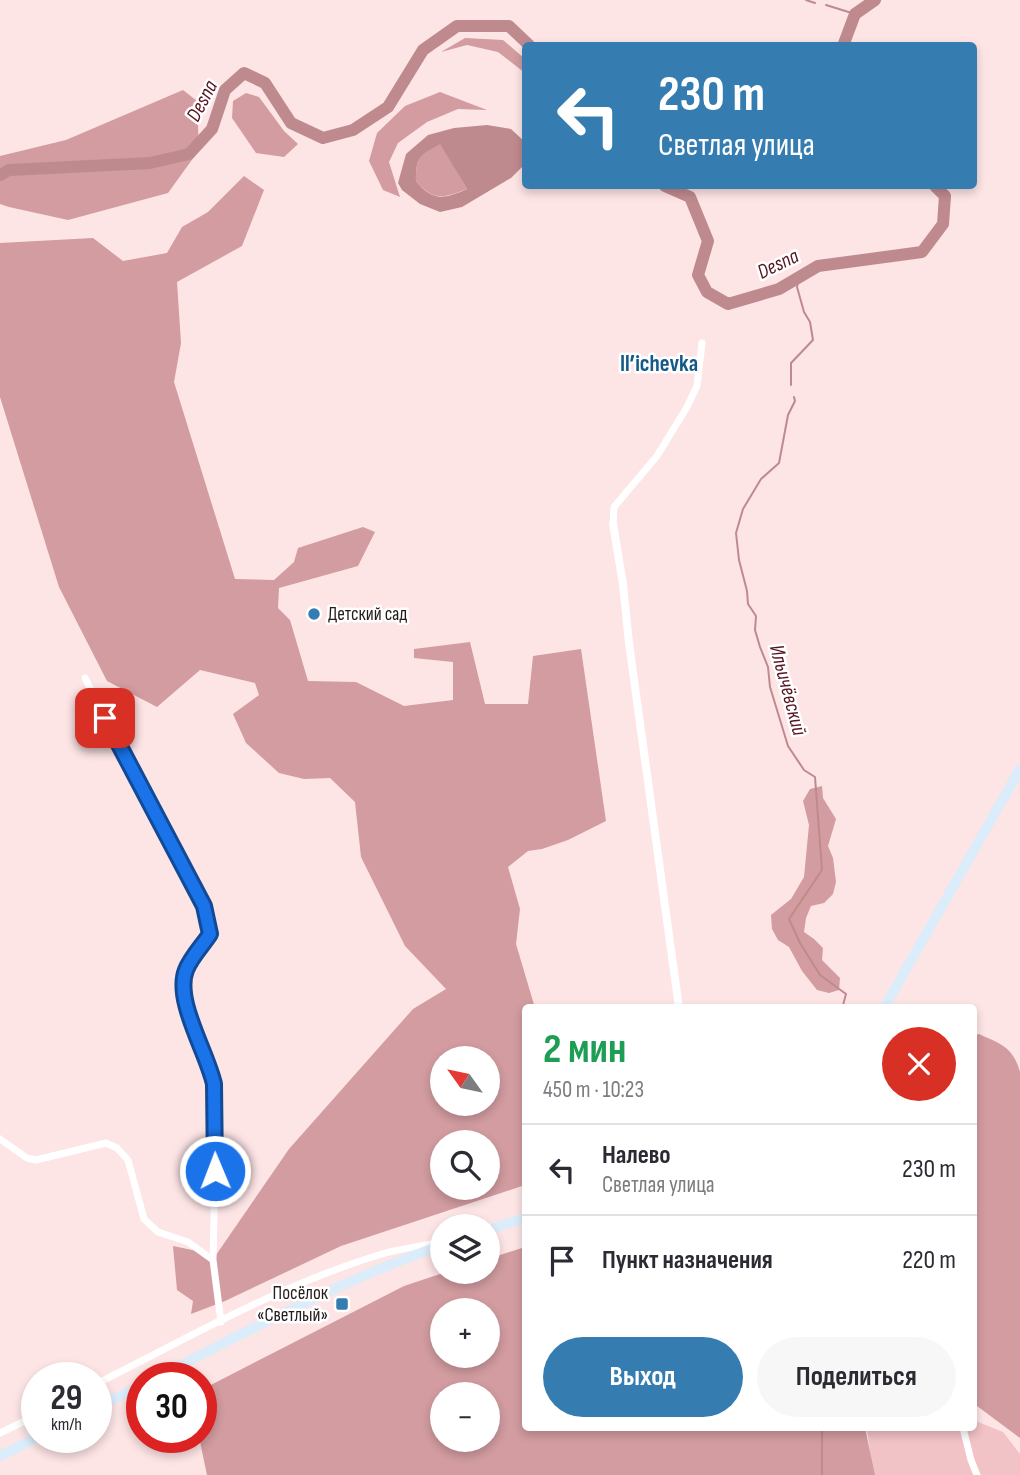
<!DOCTYPE html>
<html lang="ru">
<meta charset="utf-8">
<style>
body{margin:0;font-family:"Sofia Sans Condensed",sans-serif;background:#f7f7f7;color:#2b2b33;height:100vh;display:flex;flex-direction:column;font-size:26px;white-space:nowrap}
*{box-sizing:border-box;margin:0}
p{font-size:23px;color:#7c7c81}
.icon{flex:none;width:38px;height:38px;fill:none;stroke:currentColor;stroke-width:2;stroke-linecap:round;stroke-linejoin:round}
.map{position:relative;flex:1;overflow:hidden}
.panel{position:absolute;left:522px;top:1004px;width:455px;height:427px;display:flex;flex-direction:column;background:#fff;border-radius:7px;box-shadow:0 4px 10px #0003}
.panel>*{flex:none}
.top-card{position:absolute;left:522px;top:42px;width:455px;height:147px;border-radius:7px;box-shadow:0 4px 10px #0003;background:#357db1;color:#fff;overflow:hidden}
.needle{width:46px;rotate:303deg}
.fabs{position:absolute;left:430px;top:1046px;display:grid;gap:14px}
.fabs a{display:grid;place-items:center;width:70px;height:70px;border-radius:50%;background:#fff;box-shadow:0 4px 10px #0003;font-size:35px}
.speed{position:absolute;left:21px;top:1362px;display:flex;gap:14px;font-size:35px;font-weight:700;text-align:center}
.speed>*{display:grid;place-content:center;width:91px;height:91px;border-radius:50%;background:#fff;box-shadow:0 4px 10px #0003;line-height:1}
.speed small{font-size:18px;font-weight:400}
.speed .limit{border:10px solid #d22;background:#fff;color:#111}
.pin{position:absolute;display:grid;place-items:center;width:60px;height:60px;color:#fff;margin:-30px;border-radius:14px;box-shadow:0 4px 10px #0006}
.me{position:absolute;width:77px;margin:-38px;rotate:359deg;stroke-linejoin:round;filter:drop-shadow(0 0 5px #0008)}
.turn{display:flex;align-items:center;gap:24px;height:147px;padding:0 21px;font-size:32px}
.turn .icon{width:91px;height:91px;stroke-width:2.5}
.turn b{display:block;font-size:49px;line-height:60px}
.round{display:grid;place-items:center;flex:none;width:74px;height:74px;border-radius:37px;background:#f7f7f7}
.summary{display:flex;align-items:center;justify-content:space-between;height:119px;padding:0 21px}
h1{font-size:42px;font-weight:700;line-height:52px;color:#1e9e55}
.button{display:flex;gap:14px;margin-top:auto;padding:14px 21px}
.button a{flex:1;height:80px;border-radius:42px;background:#357db1;color:#fff;font-size:28px;font-weight:700;line-height:80px;text-align:center}
.button a+a{background:#f7f7f7;color:#2b2b33}
ul{padding:0;list-style:none}
li{display:flex;align-items:center;gap:21px;height:91px;padding:0 21px;border-top:2px solid #e1e1e2}
li div{flex:1}
li b{display:block;font-size:26px}
li em{font-style:normal}
.map>svg:first-child{display:block}
.green{fill:#f1c2c6}
.forest{fill:#d29ca0;fill-rule:evenodd}
.water{fill:#bf8a8e;fill-rule:evenodd}
.lines{fill:none;stroke-linecap:round;stroke-linejoin:round}
.stream{stroke:#bf8a8e;stroke-width:2}
.river{stroke:#bf8a8e;stroke-width:12}
.minor{stroke:#fff;stroke-width:7}
.tertiary{stroke:#fff;stroke-width:8}
.secondary{stroke:#dbecfa;stroke-width:10}
.route-casing{stroke:#114b97;stroke-width:18}
.route{stroke:#1a73e8;stroke-width:12}
.poi-dot{fill:#357db1;stroke:#fff;stroke-width:2.5}
.labels{text-anchor:middle;dominant-baseline:central;stroke-width:5;stroke-linejoin:round;paint-order:stroke}
.poi-label{font-size:19px;fill:#261c1c;stroke:#fff;text-anchor:start}
.water-label{font-size:21px;font-style:italic;fill:#561522;stroke:#fff}
.quarter-label{font-size:23px;font-weight:bold;fill:#135a88;stroke:#fff}
</style>
<div class="map">
<svg width="1020" height="1475" viewBox="0 0 1020 1475">
<rect width="100%" height="100%" fill="#fde4e5"/>
<!-- green -->
<path class="green" d="M973,1420L1003,1432L1020,1454V1475H873L867,1428H973Z"/>
<!-- forest -->
<path class="forest" d="M465,38L503,40L525,59V73L498,52L467,45L441,52Z
M183,90L197,101L199,150L168,193L68,220L9,207L0,204V156L66,140Z
M440,92L487,110L458,109L427,122L398,143L389,162L400,197L383,190L369,161L377,133L405,106Z
M246,93L259,97L284,131L298,144L284,157L256,153L232,118L233,101Z
M440,143L467,189C443,198 434,202 416,181C416,156 419,155 440,143Z
M244,176L264,190L242,246L177,282L181,343L174,382L235,579L274,580L294,562L298,548L363,527L375,532L358,566L279,588L278,608L290,620L308,681L356,682L404,706L453,700V662L414,658V649L470,642L485,704H528L533,656L581,649L606,821L568,840L542,849L528,851L508,867L520,909L516,944L535,1008H525V1185L341,1246L225,1301L191,1314L193,1301L177,1290L173,1246L216,1255L289,1149L413,1009L446,989L405,946L361,857L355,802L330,778L304,779L279,773L246,743L233,714L259,695L255,683L200,670L157,707L107,681L59,587L0,397V243L93,238L123,261L167,253L182,227L208,212ZM443,1059H488V1104H443ZM443,1143H488V1188H443Z
M822,786L823,798L836,819L828,846L833,858L836,882L833,894L824,903L811,906L806,918L804,932L814,939L823,948L822,960L840,978L839,990L829,993L817,990L802,971L789,947L778,940L772,929L771,915L791,899L804,877L809,825L803,801L810,789Z
M979,1034C1001,1044 1013,1047 1020,1072V1438L973,1403V1036Z
M525,1247V1428H865L875,1475H207L199,1437H201V1390L404,1286L446,1272H488V1259ZM443,1311H488V1356H443ZM443,1395H488V1440H443Z"/>
<!-- water -->
<path class="water" d="M487,125L511,129L525,142V164L511,178L462,207L440,212L420,204L402,190L398,183L406,154L428,135L454,128ZM440,144L467,189C444,199 433,202 416,181C416,156 419,156 440,144Z"/>
<g class="lines">
<!-- stream -->
<path class="stream" d="M806,0L815,3
M826,5L855,14
M791,385V363L813,340L810,322L804,312L797,287L799,277
M794,397L795,401L788,415L779,463L761,479L743,509L736,533L739,560L747,591L748,604L756,616L755,630L760,647L768,667L770,687L788,746L804,770L815,777L822,870L789,919L800,943L820,975L846,994L843,1005L845,1008
M822,1428V1475"/>
<!-- river -->
<path class="river" d="M843,46L855,14L875,0
M0,175L9,170L150,163L189,154L212,129L225,90L244,73L265,83L291,123L323,138L353,130L388,107L423,50L457,26H509L530,46
M665,186L690,197L708,241L698,275L707,292L728,304L779,289L818,266L922,252L943,224L945,196L935,186"/>
<!-- minor -->
<path class="minor" d="M613,524L614,507L657,456L687,407L697,386L702,343
M85,678L145,797L203,906L210,934C203,945 191,957 186,970C174,1000 207,1052 214,1084L215,1171L213,1260
M0,1139L27,1158L36,1160L106,1143L117,1148L128,1160L144,1219L158,1232L188,1242L213,1260L221,1322
M96,1384C190,1337 287,1281 389,1252C407,1248 425,1245 442,1242
M963,1428L971,1460L977,1475
M0,1433L37,1415"/>
<!-- tertiary -->
<path class="tertiary" d="M613,524L623,584L629,643L679,1008"/>
<!-- secondary -->
<path class="secondary" d="M884,1008L1020,769
M488,1230L525,1218
M157,1377C251,1330 343,1279 443,1245
M96,1408L142,1385
M0,1456L38,1437"/>
</g>
<g class="lines">
<defs>
<path id="route" d="M105,718L204,906L210,934C203,945 191,957 186,970C174,1000 207,1052 214,1084L215,1171"/>
</defs>
<!-- route casing -->
<use href="#route" class="route-casing"/>
<!-- route -->
<use href="#route" class="route"/>
</g>
<!-- markers -->
<g class="poi-dot">
<circle cx="314" cy="614" r="7"/>
<rect x="335" y="1297" width="14" height="14" rx="3.5"/>
</g>
<g class="labels">
<!-- poi labels -->
<g class="poi-label">
<text x="328" y="614">Детский сад</text>
<text x="328" y="1293" text-anchor="end">Посёлок<tspan x="328" dy="22">«Светлый»</tspan></text>
</g>
<!-- water labels -->
<g class="water-label">
<text transform="translate(202 101) rotate(-62)">Desna</text>
<text transform="translate(778 264) rotate(-26)">Desna</text>
<text transform="translate(788 690) rotate(75)">Ильичёвский</text>
</g>
<!-- quarter labels -->
<g class="quarter-label">
<text x="659" y="364">Il’ichevka</text>
</g>
</g>
</svg>
<div class="fabs">
<a><svg class="needle" viewBox="-14 -14 28 28"><path d="M0-13l5 13h-10z" fill="#e53935"/><path d="M0 13l5-13h-10z" fill="#7c7c81"/></svg></a>
<a><svg class="icon" aria-label="search" viewBox="0 0 24 24"><circle cx="10" cy="10" r="6"/><path d="M15 15l6 6"/></svg></a>
<a><svg class="icon" aria-label="layers" viewBox="0 0 24 24"><path d="M12 4l9 5-9 5-9-5zM3 14l9 5 9-5"/></svg></a>
<a>+</a>
<a>−</a>
</div>
<div class="speed"><div>29<small>km/h</small></div><div class="limit">30</div></div>
<div class="pin" style="left:105px;top:718px;background:#d93025"><svg class="icon" aria-label="arrive" viewBox="0 0 24 24"><path d="M6 21V4h12l-3 4 3 4H6"/></svg></div>
<svg class="me" style="left:215px;top:1171px" viewBox="-20 -20 40 40"><circle r="17" fill="#1a73e8" stroke="#fff" stroke-width="3"/><path d="M0-11L8 9 0 5-8 9z" fill="#fff"/></svg>
<div class="top-card">
<div class="turn"><svg class="icon" aria-label="left" viewBox="0 0 24 24"><path d="M17 20v-9H6M10 6l-5 5 5 5"/></svg><div><b>230 m</b>Светлая улица</div></div>
</div>
<section class="panel">
<div class="summary"><div><h1>2 мин</h1><p>450 m · 10:23</p></div><a class="round" style="background:#d93025;color:#fff"><svg class="icon" aria-label="close" viewBox="0 0 24 24"><path d="M6 6l12 12M18 6L6 18"/></svg></a></div>
<ul>
<li><svg class="icon" aria-label="left" viewBox="0 0 24 24"><path d="M17 20v-9H6M10 6l-5 5 5 5"/></svg><div><b>Налево</b><p>Светлая улица</p></div><em>230 m</em></li>
<li><svg class="icon" aria-label="arrive" viewBox="0 0 24 24"><path d="M6 21V4h12l-3 4 3 4H6"/></svg><div><b>Пункт назначения</b></div><em>220 m</em></li>
</ul>
<div class="button"><a>Выход</a><a>Поделиться</a></div>
</section>
</div>
